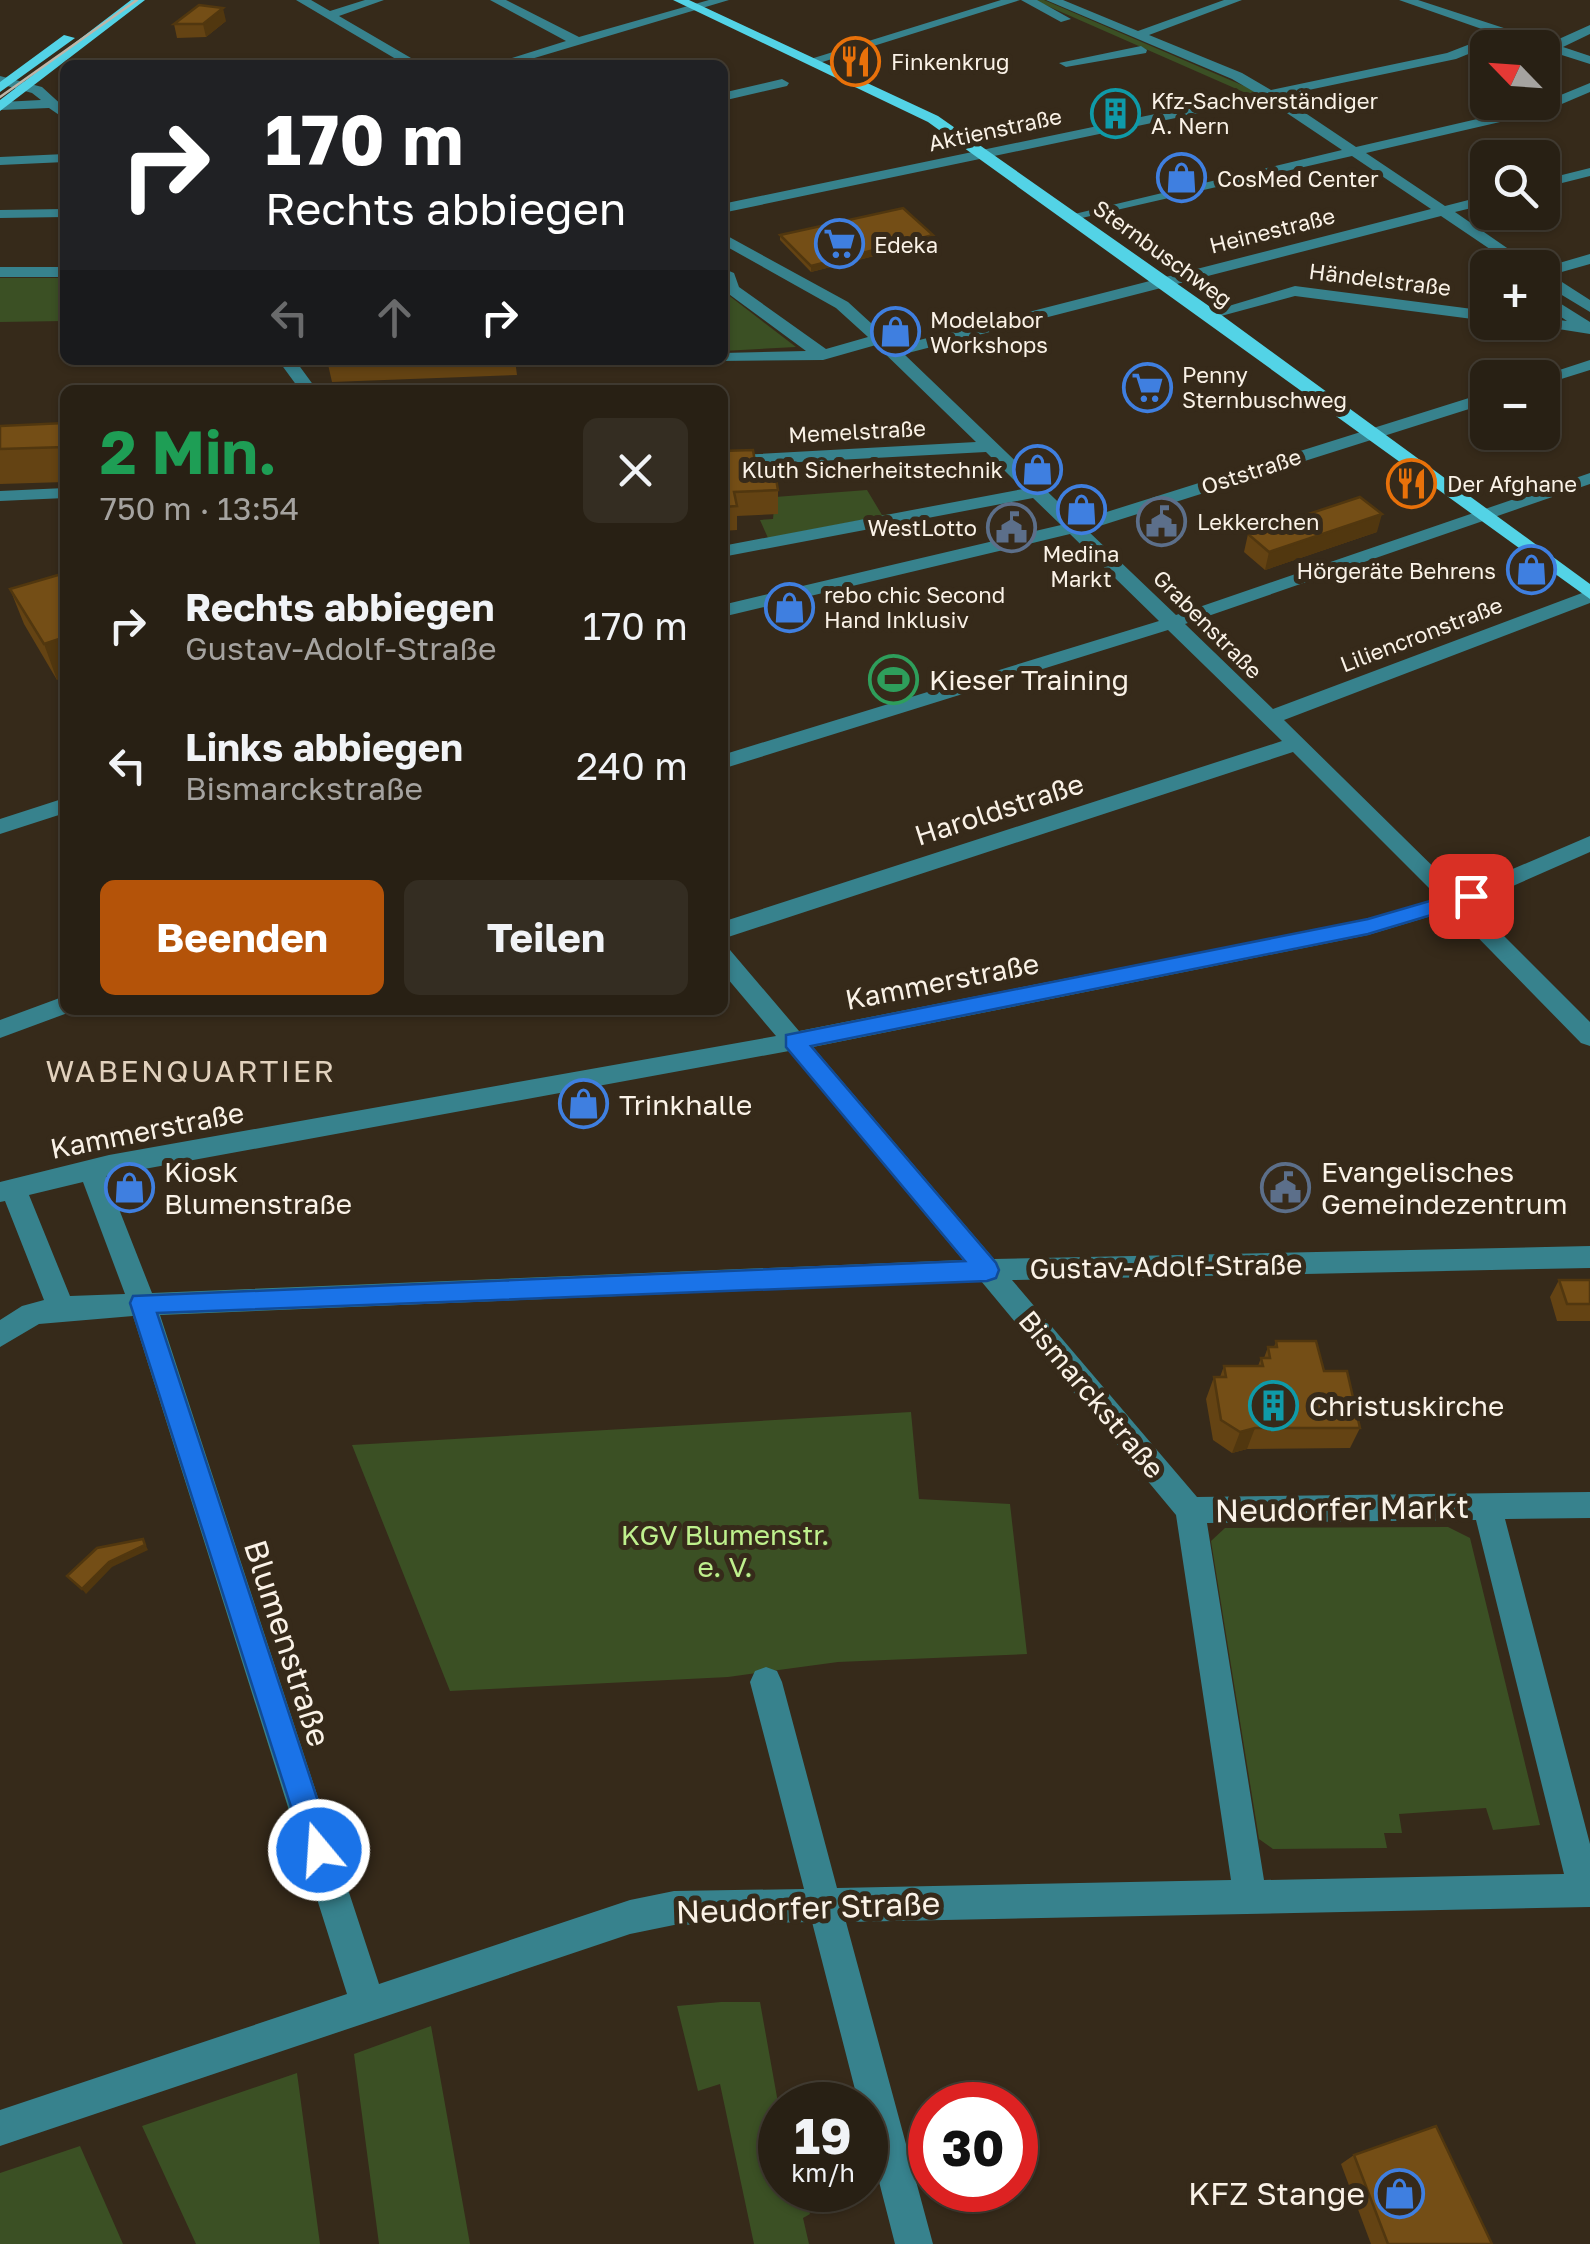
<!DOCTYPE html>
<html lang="de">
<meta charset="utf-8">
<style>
body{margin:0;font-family:"Golos Text",sans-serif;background:#342d22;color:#f1f3f6;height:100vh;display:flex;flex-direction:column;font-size:38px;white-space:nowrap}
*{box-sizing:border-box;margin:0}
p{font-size:32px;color:#a5a3a0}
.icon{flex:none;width:55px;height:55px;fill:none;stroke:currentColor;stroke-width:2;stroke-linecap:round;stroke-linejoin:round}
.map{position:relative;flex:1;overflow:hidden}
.side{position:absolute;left:60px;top:385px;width:668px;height:630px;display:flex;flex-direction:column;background:#282014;border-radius:15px;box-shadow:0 2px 8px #0004,0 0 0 2px #443e34}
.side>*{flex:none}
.banner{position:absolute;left:60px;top:60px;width:668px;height:305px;border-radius:15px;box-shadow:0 2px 8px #0004,0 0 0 2px #443e34;background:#202124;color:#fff;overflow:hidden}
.needle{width:65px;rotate:295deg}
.tools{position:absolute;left:1470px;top:30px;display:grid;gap:20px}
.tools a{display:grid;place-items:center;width:90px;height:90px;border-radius:15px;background:#282014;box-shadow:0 2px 8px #0004,0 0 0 2px #443e34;font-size:50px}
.speed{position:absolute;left:758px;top:2082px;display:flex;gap:20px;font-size:50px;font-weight:700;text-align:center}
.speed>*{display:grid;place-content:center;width:130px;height:130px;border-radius:50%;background:#282014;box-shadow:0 2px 8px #0004,0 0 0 2px #443e34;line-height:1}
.speed small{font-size:25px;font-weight:400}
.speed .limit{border:15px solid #d22;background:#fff;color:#111}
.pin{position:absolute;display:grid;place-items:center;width:85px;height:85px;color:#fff;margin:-42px;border-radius:20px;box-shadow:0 5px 15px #0006}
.me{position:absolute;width:110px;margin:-55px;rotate:342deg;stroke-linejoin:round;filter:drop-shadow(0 0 8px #0008)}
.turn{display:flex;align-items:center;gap:35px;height:210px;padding:0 40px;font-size:45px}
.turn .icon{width:130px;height:130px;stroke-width:2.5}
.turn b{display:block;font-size:70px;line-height:85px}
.lanes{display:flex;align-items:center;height:95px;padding:0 40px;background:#0003;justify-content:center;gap:50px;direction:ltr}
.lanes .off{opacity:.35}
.round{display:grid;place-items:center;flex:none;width:105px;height:105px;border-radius:15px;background:#342d22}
.head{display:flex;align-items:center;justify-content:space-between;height:170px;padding:0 40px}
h1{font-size:60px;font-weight:700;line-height:75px;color:#1e9e55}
.primary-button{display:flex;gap:20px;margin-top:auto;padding:20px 40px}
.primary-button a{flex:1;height:115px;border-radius:15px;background:#b45309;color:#fff;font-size:40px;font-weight:700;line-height:115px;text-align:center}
.primary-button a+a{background:#342d22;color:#f1f3f6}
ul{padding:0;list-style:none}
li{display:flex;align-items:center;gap:30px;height:140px;padding:0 40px}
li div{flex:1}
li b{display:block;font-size:38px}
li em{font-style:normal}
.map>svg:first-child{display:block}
.green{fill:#3b5024}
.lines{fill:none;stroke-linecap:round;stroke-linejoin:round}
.minor{fill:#37828d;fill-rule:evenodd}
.major{fill:#53d3e6;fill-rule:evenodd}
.tram{stroke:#beb5a8;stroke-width:2.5}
.wall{fill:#644313}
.shaded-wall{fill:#51370f}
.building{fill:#744e16;stroke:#51370f;stroke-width:2.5}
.route{fill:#1a73e8;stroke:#114b97;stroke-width:2.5}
.labels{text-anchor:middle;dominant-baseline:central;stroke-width:10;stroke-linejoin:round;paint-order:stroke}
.far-poi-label{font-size:22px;fill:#faf2e7;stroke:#362a1a;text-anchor:start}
.far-street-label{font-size:22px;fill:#faf2e7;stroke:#362a1a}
.poi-label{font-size:28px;fill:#faf2e7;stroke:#362a1a;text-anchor:start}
.street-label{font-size:28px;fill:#faf2e7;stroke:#362a1a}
.park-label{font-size:28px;fill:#bff08d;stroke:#362a1a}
.neighbourhood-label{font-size:30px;letter-spacing:2.5px;fill:#e1d1bd;stroke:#362a1a}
.near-street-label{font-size:32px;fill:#faf2e7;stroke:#362a1a}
.near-poi-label{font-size:32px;fill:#faf2e7;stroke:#362a1a;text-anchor:end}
</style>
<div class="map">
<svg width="1590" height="2244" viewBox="0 0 1590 2244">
<rect width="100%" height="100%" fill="#362a1a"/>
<!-- green -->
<path class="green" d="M1034,0H1044L1258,92L1248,94Z
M0,278H65V321L0,322Z
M722,278L727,294L796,347L723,351Z
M867,490L882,515L893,514L768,538L760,520L773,519L775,497Z
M911,1412L919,1499L1010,1504L1027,1654L838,1662L728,1677L450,1691L352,1445Z
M1448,1527L1470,1538L1540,1825L1493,1830L1486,1808L1399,1814L1402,1833H1384L1387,1848L1273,1849L1259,1839L1211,1541L1225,1528Z
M721,2002H760L780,2114V2190H797L800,2204L807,2203L810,2214L803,2218L809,2244H754L720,2084L698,2091L677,2006Z
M431,2026L470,2244H379L354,2054Z
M297,2073L320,2244H196L142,2126Z
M80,2146L123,2244H0V2173Z"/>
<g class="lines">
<!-- minor -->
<path class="minor" d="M296,0H311L330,11L365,0H384L339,16L423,65H406Z
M490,0H506L579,37L709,0H729L511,65H490L566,41Z
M1001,0H1020L816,64L804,61Z
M1021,0H1037L1071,19L1061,22Z
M1046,0H1063L1138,31L1224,0H1242L1149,35L1242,73L1271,90L1447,53L1496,34L1399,0H1418L1550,43L1590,25V34L1563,47L1590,56V64L1508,38L1456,59L1280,96L1356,147L1534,106L1590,83V92L1543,112L1366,153L1445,206L1488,195V204L1455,212L1536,268H1518L1441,216L904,354L1078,521L1488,392V403L1087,530L1176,615L1590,473V484L1185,624L1273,709L1590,590V603L1284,720L1459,892L1590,836V852L1472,904L1590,1022V1046L1581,1043L1451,910L1368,935L813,1047L994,1259L1590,1246V1268L1012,1280L1197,1497L1590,1492V1518L1505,1519L1590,1844V1907L846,1922L933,2244H895L865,2127V2105H859L812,1922L674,1925L630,1934L0,2146V2110L347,1994L133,1316L39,1324L0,1347V1320L22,1306L44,1300L5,1201L0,1202V1182L109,1155L776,1036L722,972V948L730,950L799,1031L1368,919L1439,898L1293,752L722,939V922L1282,741L1168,630L722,769V755L1159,621L1070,534L722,617V605L1061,525L1033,498L722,557V546L1023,489L986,452L722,466V456L976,442L876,345L823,360L716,361L722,360V353L806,351L726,292L722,268L734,273L739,287L826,349L868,337L836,308L722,244V233L848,302L896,346L1431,209L1352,156L1073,220L1066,216L1342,150L1266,99L722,213V204L1256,93L1232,79ZM789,1051L963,1260L152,1293L106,1176ZM83,1182L125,1294L70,1296L29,1195ZM981,1281L1176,1515L1231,1880L837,1888L782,1682L777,1671L766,1667L755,1671L750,1682L804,1889L674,1891L630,1900L379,1984L160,1315ZM1476,1520L1564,1874L1264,1880L1207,1523Z
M1141,46L1147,50L1146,53L1066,67L1059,63Z
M0,76L42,87L65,108V119L49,108L0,110L2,102L41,100L32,93L0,84Z
M782,79L789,83L787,86L722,101V93Z
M65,154V162L0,165V157Z
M1590,168V176L1542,188V180Z
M65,209V217L0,218V210Z
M1590,254V264L1551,275L1590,300V312L1542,283V268Z
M0,267H65V277H0Z
M1295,286L1488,311V321L1295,296L1210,319L1202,314Z
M1542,292L1590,322V334L1533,325L1531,322H1542V318L1567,321L1542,304Z
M278,360H295L317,390H300Z
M585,360H654L646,365L592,367L586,365Z
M1590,360V370L1542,385V378H1535Z
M65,488V498L0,501V491Z
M65,798V813L0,834V819Z
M65,996V1010L73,1011L0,1038V1020Z"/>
<!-- major -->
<path class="major" d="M131,0H145L0,111V100Z
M673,0H689L938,116L1216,311L1590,584V599L928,122Z
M64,35L75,38L0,92V82Z"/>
<!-- tram -->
<path class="tram" d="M0,97L137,0"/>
</g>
<!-- wall -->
<path class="wall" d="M226,21L206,37L177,38L174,24Z
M780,235L933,241L811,272L780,240Z
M327,360H515L517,375L332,382Z
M65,423V482L0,484V426Z
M722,451L778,490V514L737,516V530L722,531Z
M1377,532L1265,570L1244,552L1248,534Z
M65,573L57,680L24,624L10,589Z
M1559,1280H1590V1321H1557L1550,1297Z
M1276,1341L1324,1371L1360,1428L1350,1448L1247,1449L1232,1453L1213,1440L1206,1399L1214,1377H1220L1224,1366H1258L1261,1358H1264L1268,1347H1274Z
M1354,2155L1492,2244H1371L1341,2164Z"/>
<!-- shaded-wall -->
<path class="shaded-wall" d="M223,8L226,21L206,37L203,24Z
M933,235V241L811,272V266Z
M1382,514L1377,532L1265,570L1269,552Z
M65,637V677L57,680L44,644Z
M1255,1428L1247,1449L1232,1453L1240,1432Z
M143,1539L148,1550L112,1567L86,1594L82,1589L109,1562Z"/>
<!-- building -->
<path class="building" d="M199,5L223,8L203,24H174Z
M903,208L933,235L811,266L780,235Z
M65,423V447L0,449V426Z
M753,450L757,474L775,473L778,490L734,492L737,506L722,507V451Z
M1360,497L1382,514L1269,552L1248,534Z
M65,573V637L44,644L10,589Z
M1559,1280H1590V1304H1567Z
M1276,1341H1316L1324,1371H1347L1360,1428H1255L1240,1432L1221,1420L1214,1377H1226L1224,1366H1263L1261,1358H1270L1268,1347H1277Z
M143,1539L145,1545L109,1562L82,1589L67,1576L97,1548Z
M1436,2126L1492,2244H1388L1354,2155Z"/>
<!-- route -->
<path class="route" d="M1471,889L1481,896L1478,901L1368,934L811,1046L996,1263L999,1270L996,1278L987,1281L157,1313L334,1850L329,1860L319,1865L308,1860L130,1303L133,1296L965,1261L786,1047V1035L1368,919Z"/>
<!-- icons -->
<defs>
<symbol id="restaurant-ring" viewBox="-11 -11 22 22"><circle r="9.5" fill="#362a1a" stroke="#e8710a" stroke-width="1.5"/><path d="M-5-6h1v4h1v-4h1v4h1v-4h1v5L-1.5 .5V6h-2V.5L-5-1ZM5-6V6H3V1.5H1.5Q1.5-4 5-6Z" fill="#e8710a"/></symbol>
<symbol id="building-ring" viewBox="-11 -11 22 22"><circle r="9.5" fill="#362a1a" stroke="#0f9aa8" stroke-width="1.5"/><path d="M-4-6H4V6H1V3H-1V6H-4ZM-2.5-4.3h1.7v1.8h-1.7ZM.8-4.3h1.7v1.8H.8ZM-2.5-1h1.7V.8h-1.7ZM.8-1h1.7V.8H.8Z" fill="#0f9aa8"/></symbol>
<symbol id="shop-ring" viewBox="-11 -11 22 22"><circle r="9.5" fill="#362a1a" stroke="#3f7fe0" stroke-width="1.5"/><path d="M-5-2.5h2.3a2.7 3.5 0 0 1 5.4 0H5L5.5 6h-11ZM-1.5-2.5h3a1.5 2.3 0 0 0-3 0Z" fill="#3f7fe0"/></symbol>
<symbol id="supermarket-ring" viewBox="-11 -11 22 22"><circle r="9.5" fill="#362a1a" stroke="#3f7fe0" stroke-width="1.5"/><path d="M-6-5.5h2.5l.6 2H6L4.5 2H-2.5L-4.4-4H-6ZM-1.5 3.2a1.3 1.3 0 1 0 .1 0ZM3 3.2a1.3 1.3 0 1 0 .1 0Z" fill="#3f7fe0"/></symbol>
<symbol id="civic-ring" viewBox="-11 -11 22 22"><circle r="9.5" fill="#362a1a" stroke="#5c6f8a" stroke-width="1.5"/><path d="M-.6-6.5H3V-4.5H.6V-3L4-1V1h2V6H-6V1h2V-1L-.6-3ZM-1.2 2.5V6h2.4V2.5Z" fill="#5c6f8a"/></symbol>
<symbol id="stadium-ring" viewBox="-11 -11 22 22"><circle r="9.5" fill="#362a1a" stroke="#2e9e5b" stroke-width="1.5"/><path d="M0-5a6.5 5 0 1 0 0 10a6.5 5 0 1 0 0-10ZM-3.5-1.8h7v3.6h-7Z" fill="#2e9e5b"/></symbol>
</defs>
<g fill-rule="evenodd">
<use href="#restaurant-ring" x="828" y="34" width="55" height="55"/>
<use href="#building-ring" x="1088" y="86" width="55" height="55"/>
<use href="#shop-ring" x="1154" y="150" width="55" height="55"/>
<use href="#supermarket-ring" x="812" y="216" width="55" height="55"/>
<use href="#shop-ring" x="868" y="304" width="55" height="55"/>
<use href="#supermarket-ring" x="1120" y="360" width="55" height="55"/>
<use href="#shop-ring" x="1010" y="442" width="55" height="55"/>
<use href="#restaurant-ring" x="1384" y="456" width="55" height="55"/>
<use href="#shop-ring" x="1054" y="482" width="55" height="55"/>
<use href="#civic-ring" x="1134" y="494" width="55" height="55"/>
<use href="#civic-ring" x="984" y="500" width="55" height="55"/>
<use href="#shop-ring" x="1504" y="542" width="55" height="55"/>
<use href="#shop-ring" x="762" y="580" width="55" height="55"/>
<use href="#stadium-ring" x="866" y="652" width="55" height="55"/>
<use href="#shop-ring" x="556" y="1076" width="55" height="55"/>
<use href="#shop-ring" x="102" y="1160" width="55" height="55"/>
<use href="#civic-ring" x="1258" y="1160" width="55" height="55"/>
<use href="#building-ring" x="1246" y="1378" width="55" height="55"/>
<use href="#shop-ring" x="1372" y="2166" width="55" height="55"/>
</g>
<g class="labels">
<!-- far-poi labels -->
<g class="far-poi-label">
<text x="891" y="61">Finkenkrug</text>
<text x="1151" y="100">Kfz-Sachverständiger<tspan x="1151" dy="25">A. Nern</tspan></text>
<text x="1217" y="178">CosMed Center</text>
<text x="874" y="244">Edeka</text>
<text x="930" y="319">Modelabor<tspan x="930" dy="25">Workshops</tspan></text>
<text x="1182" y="374">Penny<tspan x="1182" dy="25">Sternbuschweg</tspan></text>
<text x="1003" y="469" text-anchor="end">Kluth Sicherheitstechnik</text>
<text x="1447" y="483">Der Afghane</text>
<text x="1197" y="521">Lekkerchen</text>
<text x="977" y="527" text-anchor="end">WestLotto</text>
<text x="1081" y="553" text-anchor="middle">Medina<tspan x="1081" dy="25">Markt</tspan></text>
<text x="1496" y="570" text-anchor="end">Hörgeräte Behrens</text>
<text x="824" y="594">rebo chic Second<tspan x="824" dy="25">Hand Inklusiv</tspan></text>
</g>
<!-- far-street labels -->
<g class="far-street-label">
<text transform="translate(995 129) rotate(-12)">Aktienstraße</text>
<text transform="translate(1272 230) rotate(-14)">Heinestraße</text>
<text transform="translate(1163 253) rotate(36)">Sternbuschweg</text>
<text transform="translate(1380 279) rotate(7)">Händelstraße</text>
<text transform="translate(857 431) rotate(-3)">Memelstraße</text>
<text transform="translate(1251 471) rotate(-18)">Oststraße</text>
<text transform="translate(1208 624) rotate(45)">Grabenstraße</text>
<text transform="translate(1421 634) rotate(-21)">Liliencronstraße</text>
</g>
<!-- poi labels -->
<g class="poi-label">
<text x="929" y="679">Kieser Training</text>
<text x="619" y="1104">Trinkhalle</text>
<text x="164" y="1171">Kiosk<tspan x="164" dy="32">Blumenstraße</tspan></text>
<text x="1321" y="1171">Evangelisches<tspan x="1321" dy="32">Gemeindezentrum</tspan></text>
<text x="1309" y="1405">Christuskirche</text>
</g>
<!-- street labels -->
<g class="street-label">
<text transform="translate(999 809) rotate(-18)">Haroldstraße</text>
<text transform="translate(942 981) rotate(-11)">Kammerstraße</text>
<text transform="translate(147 1130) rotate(-11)">Kammerstraße</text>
<text transform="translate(1166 1266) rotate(-1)">Gustav-Adolf-Straße</text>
<text transform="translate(1092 1394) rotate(50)">Bismarckstraße</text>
</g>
<!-- park labels -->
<g class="park-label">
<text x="725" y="1534">KGV Blumenstr.<tspan x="725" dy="32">e. V.</tspan></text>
</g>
<!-- neighbourhood labels -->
<g class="neighbourhood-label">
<text x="191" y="1071">WABENQUARTIER</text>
</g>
<!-- near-street labels -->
<g class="near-street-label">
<text transform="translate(1342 1508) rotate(-1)">Neudorfer Markt</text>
<text transform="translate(288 1643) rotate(72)">Blumenstraße</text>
<text transform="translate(808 1907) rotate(-2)">Neudorfer Straße</text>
</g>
<!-- near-poi labels -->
<g class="near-poi-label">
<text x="1365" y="2193">KFZ Stange</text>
</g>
</g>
</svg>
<div class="tools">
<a><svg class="needle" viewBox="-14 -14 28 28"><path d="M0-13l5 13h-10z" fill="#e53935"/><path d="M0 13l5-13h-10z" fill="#a5a3a0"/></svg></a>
<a><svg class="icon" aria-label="search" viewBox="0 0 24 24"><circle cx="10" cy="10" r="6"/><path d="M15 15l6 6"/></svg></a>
<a>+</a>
<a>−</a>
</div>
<div class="speed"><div>19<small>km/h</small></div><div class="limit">30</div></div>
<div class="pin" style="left:1471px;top:896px;background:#d93025"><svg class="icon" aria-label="arrive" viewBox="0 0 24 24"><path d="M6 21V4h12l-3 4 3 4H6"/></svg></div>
<svg class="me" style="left:319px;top:1850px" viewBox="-20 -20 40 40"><circle r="17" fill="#1a73e8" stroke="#fff" stroke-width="3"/><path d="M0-11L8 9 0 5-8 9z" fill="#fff"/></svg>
<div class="banner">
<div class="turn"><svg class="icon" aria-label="right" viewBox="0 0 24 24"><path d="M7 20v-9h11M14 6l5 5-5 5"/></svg><div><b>170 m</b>Rechts abbiegen</div></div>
<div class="lanes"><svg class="icon off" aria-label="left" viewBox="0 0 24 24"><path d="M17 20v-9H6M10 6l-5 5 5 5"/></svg><svg class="icon off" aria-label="ahead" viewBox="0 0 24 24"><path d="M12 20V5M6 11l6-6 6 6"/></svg><svg class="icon" aria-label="right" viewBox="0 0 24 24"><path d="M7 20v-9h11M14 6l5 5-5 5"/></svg></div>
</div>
<section class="side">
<div class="head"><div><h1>2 Min.</h1><p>750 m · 13:54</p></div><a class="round"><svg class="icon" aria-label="close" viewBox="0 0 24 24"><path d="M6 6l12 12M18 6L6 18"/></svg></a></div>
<ul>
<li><svg class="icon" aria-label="right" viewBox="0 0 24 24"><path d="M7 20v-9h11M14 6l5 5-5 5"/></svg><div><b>Rechts abbiegen</b><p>Gustav-Adolf-Straße</p></div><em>170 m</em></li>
<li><svg class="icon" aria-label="left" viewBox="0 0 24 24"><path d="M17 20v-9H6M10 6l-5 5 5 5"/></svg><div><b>Links abbiegen</b><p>Bismarckstraße</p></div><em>240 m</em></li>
</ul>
<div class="primary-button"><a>Beenden</a><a>Teilen</a></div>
</section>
</div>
